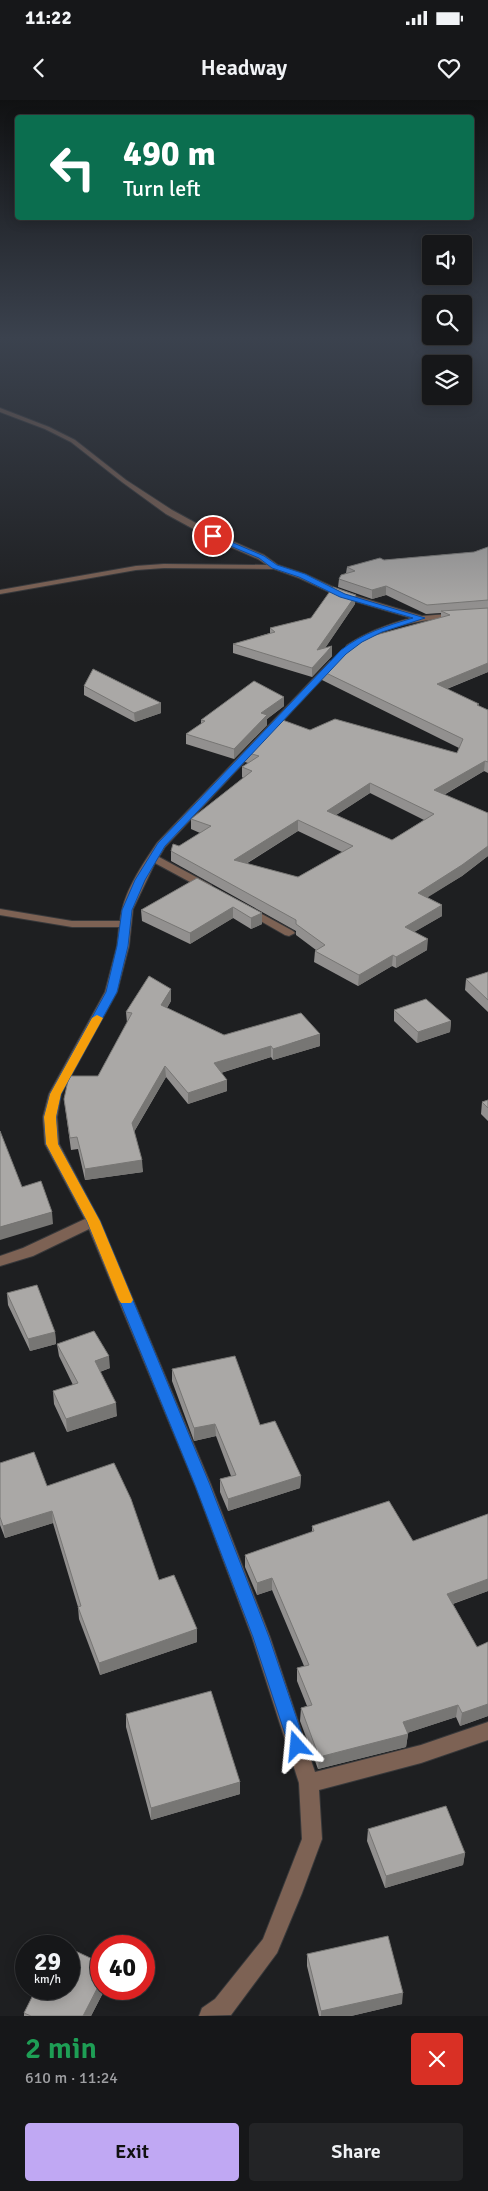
<!DOCTYPE html>
<meta charset="utf-8">
<style>
body{margin:0;font-family:Signika,sans-serif;background:#232426;color:#f1f3f6;height:100vh;display:flex;flex-direction:column;font-size:19px;white-space:nowrap}
*{box-sizing:border-box;margin:0}
p{font-size:16px;color:#9e9fa2}
.icon{flex:none;width:28px;height:28px;fill:none;stroke:currentColor;stroke-width:2;stroke-linecap:round;stroke-linejoin:round}
.map{position:relative;height:1916px;overflow:hidden}
.details{display:flex;flex-direction:column;background:#161719;flex:1}
.details>*{flex:none}
.hud{position:absolute;left:15px;top:15px;width:459px;height:105px;border-radius:5px;box-shadow:0 2px 12px #0003,0 0 0 1px #353638;background:#0b6e4f;color:#fff;overflow:hidden}
.buttons{position:absolute;left:422px;top:135px;display:grid;gap:10px}
.buttons a{display:grid;place-items:center;width:50px;height:50px;border-radius:5px;background:#161719;box-shadow:0 2px 12px #0003,0 0 0 1px #353638;font-size:25px}
.speed{position:absolute;left:15px;top:1835px;display:flex;gap:10px;font-size:25px;font-weight:700;text-align:center}
.speed>*{display:grid;place-content:center;width:65px;height:65px;border-radius:50%;background:#161719;box-shadow:0 2px 12px #0003,0 0 0 1px #353638;line-height:1}
.speed small{font-size:12px;font-weight:400}
.speed .limit{border:8px solid #d22;background:#fff;color:#111}
.pin{position:absolute;display:grid;place-items:center;width:42px;height:42px;color:#fff;margin:-21px;border:2px solid #fff;border-radius:50%;box-shadow:0 1px 5px #0007}
.me{position:absolute;width:55px;margin:-28px;rotate:342deg;stroke-linejoin:round;filter:drop-shadow(0 0 4px #0008)}
.turn{display:flex;align-items:center;gap:18px;height:105px;padding:0 25px;font-size:22px}
.turn .icon{width:65px;height:65px;stroke-width:2.5}
.turn b{display:block;font-size:35px;line-height:42px}
.round{display:grid;place-items:center;flex:none;width:52px;height:52px;border-radius:5px;background:#232426}
.summary{display:flex;align-items:center;justify-content:space-between;height:85px;padding:0 25px}
h1{font-size:30px;font-weight:600;line-height:38px;color:#1e9e55}
.action{display:flex;gap:10px;margin-top:auto;padding:10px 25px}
.action a{flex:1;height:58px;border-radius:5px;background:#c0a8f3;color:#111;font-size:20px;font-weight:600;line-height:58px;text-align:center}
.action a+a{background:#232426;color:#f1f3f6}
.status{display:flex;justify-content:space-between;align-items:center;height:35px;padding:0 25px;background:#161719;direction:ltr}
.status svg{height:14px;fill:currentColor}
header{display:flex;justify-content:space-between;align-items:center;height:65px;padding:0 25px;background:#161719;font-size:22px;font-weight:600}
.map>svg:first-child{display:block}
.lines{fill:none;stroke-linecap:round;stroke-linejoin:round}
.minor-casing{stroke:#38393b;stroke-width:2}
.minor{fill:#7d6254;fill-rule:evenodd}
.wall{fill:#92908f;fill-rule:evenodd}
.shaded-wall{fill:#777674}
.building{fill:#aaa8a6;stroke:#777674;fill-rule:evenodd}
.route{fill:#1a73e8;stroke:#114b97}
.slow{fill:#f59e0b}
</style>
<div class="status"><b>11:22</b><svg viewBox="0 0 49 12"><path d="M0 12V9h3v3zM5 12V6h3v6zM10 12V3h3v9zM15 12V0h3v12zM26 1h20v11H26zM47 4h2v5h-2z"/></svg></div>
<header><svg class="icon" aria-label="back" viewBox="0 0 24 24"><path d="M15 5l-7 7 7 7"/></svg>Headway<svg class="icon" aria-label="heart" viewBox="0 0 24 24"><path d="M12 20l-8-8c-3-5 5-10 8-4 3-6 11-1 8 4z"/></svg></header>
<div class="map">
<svg width="488" height="1916" viewBox="0 0 488 1916">
<rect width="100%" height="100%" fill="#1e1f21"/>
<g class="lines">
<defs>
<path id="minor" d="M0,308L49,327L75,340L126,380L172,410L216,434L264,455L278,465L305,474L346,493L422,516L488,511V515C453,518 417,518 384,531C372,536 362,546 350,550L346,547L347,545C367,532 388,524 411,518L340,497L299,478L274,469L164,468L136,470L0,494V490L136,466L164,464L267,465L258,459L210,438L166,414L122,382L71,342L45,329L0,312Z
M330,561L337,563L165,747L159,757L211,785L212,787L211,789H203L155,763L133,809L129,846L117,892L61,994L57,1017L59,1044L100,1121L211,1385L270,1537L315,1672L421,1645L488,1622V1640L421,1663L319,1690L322,1739L302,1793L277,1853L231,1915L199,1916L202,1908L215,1899L263,1839L302,1739L299,1683L252,1537L195,1385L89,1129L33,1156L0,1166V1156L23,1148L85,1119L45,1044L43,1017L49,994L105,892L117,846L119,827H72L0,815V809L72,821H120C123,792 143,764 157,743Z
M249,807L293,831L295,833L289,836L285,835L245,812L243,810Z"/>
</defs>
<!-- minor casing -->
<use href="#minor" class="minor-casing"/>
<!-- minor -->
<use href="#minor" class="minor"/>
</g>
<!-- wall -->
<path class="wall" d="M488,447V572L447,589L479,606L488,610V673L484,671L444,695L488,713V756L462,776L427,797L442,805V816L414,832L427,850L396,868L392,866L358,886L314,862L315,851L316,850L296,835V831L171,761V751L200,733L191,729V719L243,678L242,677V667L248,663L245,662V652L310,630L457,653L459,648L322,580V571L441,518V513L426,514L386,495L372,499L338,487L339,479L346,473L347,467L384,460L474,452ZM370,693L424,720L392,740L336,715ZM298,731L342,752L298,777L246,764Z
M355,504L325,548L332,556L312,577L233,553V544L270,533V528L311,518Z
M84,586L161,603V613L135,622L84,595Z
M284,597V606L267,619V625L234,659L186,644V634L201,624V620Z
M197,778L262,824L251,829L233,818L190,844L142,821L141,810Z
M488,872V912L465,890L466,879Z
M171,901L167,908L224,935L320,946L273,960L271,957L221,973L227,991L188,1004L166,977L134,1032L143,1072L85,1080L78,1049L71,1050L64,999L98,976L127,923L126,912Z
M394,910L451,921L450,932L417,943L394,921Z
M488,1000V1021L481,1014L482,1002Z
M7,1193L55,1232L56,1244L30,1251L8,1205Z
M57,1244L110,1268L100,1272L117,1316L67,1332L54,1304L53,1291L73,1285L59,1256Z
M172,1269L260,1325L301,1376L300,1388L228,1411L220,1392V1379L231,1376L216,1336L194,1341L172,1281Z
M0,1363L47,1386L159,1480L197,1542L100,1575L79,1519L78,1507L53,1423L5,1438L0,1425Z
M488,1414V1491L453,1504L477,1547L488,1542V1616L460,1626L456,1617L407,1633L408,1634L406,1647L318,1669L300,1621L301,1608L307,1606L297,1581V1568L304,1566L272,1490L257,1495L245,1467V1455L312,1432V1426L413,1441Z
M126,1614L240,1694L151,1720L126,1627Z
M368,1729L465,1753L463,1765L385,1788L367,1741Z
M307,1854L402,1904L351,1916H319L307,1866Z
M101,1889H105L91,1916H24V1913Z"/>
<!-- shaded-wall -->
<path class="shaded-wall" d="M386,486V495L372,499V490Z
M356,495L355,504L317,560V550Z
M332,546V556L312,577V568Z
M488,563V572L436,593L437,584Z
M284,597V606L267,619V625L234,659V649L261,613Z
M161,603V613L135,622L134,613Z
M485,661L484,671L433,701L434,690Z
M370,683V693L327,721V711Z
M298,720V731L234,771V760Z
M488,746V756L462,776L417,804L418,793Z
M442,805V816L404,838L405,827Z
M233,807V818L190,844V833Z
M262,813V824L251,829V818Z
M428,839L427,850L396,868V857Z
M393,855L392,866L358,886L359,875Z
M171,889V901L161,917V905Z
M451,921L450,932L417,943L418,932Z
M320,934V946L273,960V949Z
M271,946V957L214,975V963Z
M165,966L166,977L132,1035V1023Z
M227,980V991L188,1004V993Z
M142,1060L143,1072L85,1080V1069Z
M52,1112L53,1124L0,1140V1127Z
M55,1232L56,1244L30,1251L28,1239Z
M109,1256L110,1268L96,1273L95,1261Z
M116,1303L117,1316L67,1332L66,1319Z
M215,1324L216,1336L194,1341V1328Z
M301,1376L300,1388L228,1411V1399Z
M52,1411L53,1423L5,1438L3,1426Z
M272,1478V1490L257,1495V1483Z
M488,1479V1491L446,1506L447,1494Z
M197,1529V1542L100,1575L99,1563Z
M488,1604V1616L460,1626L462,1613Z
M458,1605L456,1617L401,1635L403,1622Z
M408,1634L406,1647L318,1669L319,1657Z
M240,1682V1694L151,1720V1708Z
M465,1753L463,1765L385,1788L386,1776Z
M101,1881V1889H105L91,1916H83Z
M403,1893L402,1904L351,1916H321V1911Z"/>
<!-- building -->
<path class="building" d="M488,447V500L427,505L386,486L372,490L339,479L341,475L355,471L347,467L380,458L384,460L474,452Z
M333,487L356,495L317,550L332,546L312,568L233,544L275,532L270,528L311,518Z
M488,508V563L437,584L479,604L477,605L488,610V662L485,661L434,690L488,713V746L462,765L418,793L442,805L405,827L428,839L396,857L393,855L359,875L315,851L325,845L296,824V820L171,751L173,744L179,746L211,726L191,719L252,671L242,667L259,656L245,652L277,618L310,630L335,619L457,653L463,639L322,571L357,540L450,515L441,511ZM370,683L434,714L392,740L327,711ZM298,720L353,746L298,777L234,760Z
M93,569L161,603L134,613L84,586Z
M254,581L284,597L261,613L267,615L234,649L186,634L205,621L201,620Z
M197,778L262,813L251,818L233,807L190,833L141,810Z
M488,872V900L466,879Z
M149,876L171,889L161,905L224,935L301,913L320,934L273,949L271,946L214,963L227,980L188,993L165,966L132,1023L142,1060L85,1069L77,1037L70,1038L64,999L69,976H98L132,913L126,912Z
M426,899L451,921L418,932L394,910Z
M488,1000V1008L482,1002Z
M0,1031L22,1087L41,1081L52,1112L0,1127Z
M37,1185L55,1232L28,1239L7,1193Z
M94,1231L109,1256L95,1261L116,1303L66,1319L53,1291L78,1283L57,1244Z
M235,1256L260,1325L275,1321L301,1376L228,1399L220,1379L236,1375L215,1324L194,1328L172,1269Z
M34,1352L47,1386L114,1363L131,1399L159,1480L174,1475L197,1529L99,1563L78,1507L81,1506L52,1411L3,1426L0,1417V1363Z
M389,1401L413,1441L488,1414V1479L447,1494L477,1547L488,1542V1604L462,1613L458,1605L403,1622L408,1634L319,1657L301,1608L312,1605L297,1568L309,1565L272,1478L257,1483L245,1455L314,1431L312,1426Z
M211,1591L240,1682L151,1708L126,1614Z
M446,1706L465,1753L386,1776L368,1729Z
M388,1836L403,1893L321,1911L307,1854Z
M60,1844L66,1846H58Z
M69,1848L101,1863V1881L83,1916H31L24,1913L36,1889H69Z"/>
<!-- sky -->
<linearGradient id="sky" x2="0" y2="1"><stop stop-color="#101112"/><stop offset="0.47" stop-color="#3b424e"/><stop offset="1" stop-color="#3b424e" stop-opacity="0"/></linearGradient>
<rect width="488" height="506" fill="url(#sky)"/>
<!-- route -->
<path class="route" d="M211,435H215L264,456L277,465L305,474L345,494L425,518L382,532L362,542L346,554L165,746L145,780L132,810L128,846L117,892L61,994L56,1017L58,1044L100,1121L210,1385L269,1537L306,1646L303,1652L297,1654L291,1652L289,1646L253,1537L195,1385L87,1121L46,1044L44,1017L50,994L106,892L117,846L122,810L135,780L158,743L341,550C363,533 386,526 413,518L340,497L299,477L272,468L259,458L211,438Z"/>
<!-- slow -->
<path class="slow" d="M97,915L103,918L61,994L56,1017L58,1044L100,1121L133,1200L131,1203H121L119,1200L87,1121L46,1044L44,1017L50,994L92,918Z"/>
</svg>
<div class="buttons">
<a><svg class="icon" aria-label="sound" viewBox="0 0 24 24"><path d="M4 9h4l5-4v14l-5-4H4zM17 9q2 3 0 6"/></svg></a>
<a><svg class="icon" aria-label="search" viewBox="0 0 24 24"><circle cx="10" cy="10" r="6"/><path d="M15 15l6 6"/></svg></a>
<a><svg class="icon" aria-label="layers" viewBox="0 0 24 24"><path d="M12 4l9 5-9 5-9-5zM3 14l9 5 9-5"/></svg></a>
</div>
<div class="speed"><div>29<small>km/h</small></div><div class="limit">40</div></div>
<div class="pin" style="left:213px;top:436px;background:#d93025"><svg class="icon" aria-label="arrive" viewBox="0 0 24 24"><path d="M6 21V4h12l-3 4 3 4H6"/></svg></div>
<svg class="me" style="left:297px;top:1646px" viewBox="-20 -20 40 40"><path d="M0-17L14 15 0 8-14 15z" fill="#1a73e8" stroke="#fff" stroke-width="4"/></svg>
<div class="hud">
<div class="turn"><svg class="icon" aria-label="left" viewBox="0 0 24 24"><path d="M17 20v-9H6M10 6l-5 5 5 5"/></svg><div><b>490 m</b>Turn left</div></div>
</div>
</div>
<section class="details">
<div class="summary"><div><h1>2 min</h1><p>610 m · 11:24</p></div><a class="round" style="background:#d93025;color:#fff"><svg class="icon" aria-label="close" viewBox="0 0 24 24"><path d="M6 6l12 12M18 6L6 18"/></svg></a></div>
<div class="action"><a>Exit</a><a>Share</a></div>
</section>
